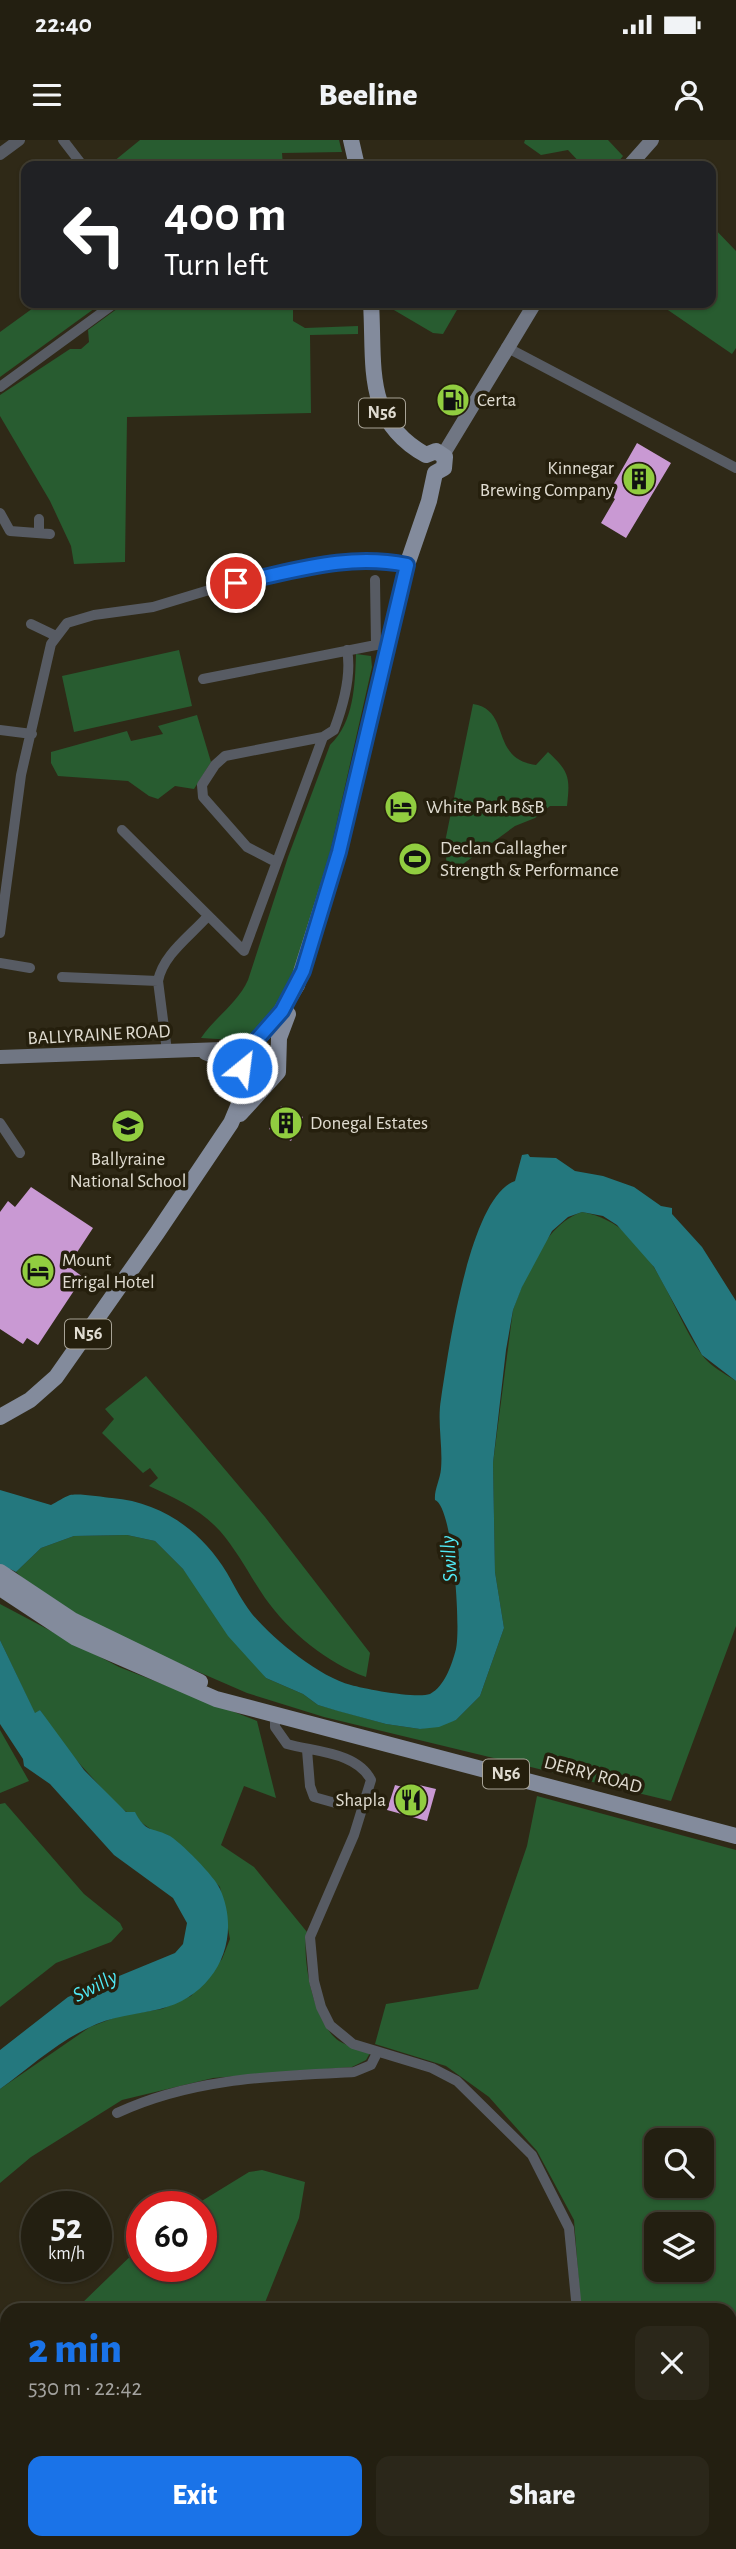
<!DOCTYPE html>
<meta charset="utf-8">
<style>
body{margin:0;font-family:"Alegreya Sans",sans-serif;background:#2b271a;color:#f1f3f6;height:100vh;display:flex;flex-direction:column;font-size:26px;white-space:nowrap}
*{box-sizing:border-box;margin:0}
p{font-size:23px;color:#a3a29f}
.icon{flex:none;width:38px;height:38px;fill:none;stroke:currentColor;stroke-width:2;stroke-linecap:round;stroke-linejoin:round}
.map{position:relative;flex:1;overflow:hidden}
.sheet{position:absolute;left:0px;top:2163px;width:737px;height:247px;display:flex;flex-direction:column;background:#231f11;border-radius:21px 21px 0 0;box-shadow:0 2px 5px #0004,0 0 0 2px #403d31}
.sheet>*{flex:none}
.hud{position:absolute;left:21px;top:21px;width:695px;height:147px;border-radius:14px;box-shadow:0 2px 5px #0004,0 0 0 2px #403d31;background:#202124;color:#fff;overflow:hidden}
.buttons{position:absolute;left:644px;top:1988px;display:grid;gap:14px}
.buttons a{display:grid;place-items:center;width:70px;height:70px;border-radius:14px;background:#231f11;box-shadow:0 2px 5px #0004,0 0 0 2px #403d31;font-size:35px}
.speed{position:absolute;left:21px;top:2051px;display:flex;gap:14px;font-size:35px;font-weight:700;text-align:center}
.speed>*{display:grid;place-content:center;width:91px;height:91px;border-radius:50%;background:#231f11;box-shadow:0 2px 5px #0004,0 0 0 2px #403d31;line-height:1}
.speed small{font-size:18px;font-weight:400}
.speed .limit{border:10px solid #d22;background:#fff;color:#111}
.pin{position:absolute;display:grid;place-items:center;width:60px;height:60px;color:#fff;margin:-30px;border:4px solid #fff;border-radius:50%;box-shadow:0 2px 7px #0007}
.me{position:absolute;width:77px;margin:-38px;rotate:29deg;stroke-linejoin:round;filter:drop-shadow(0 0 5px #0008)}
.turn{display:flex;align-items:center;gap:24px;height:147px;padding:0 28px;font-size:32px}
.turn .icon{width:91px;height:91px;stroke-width:2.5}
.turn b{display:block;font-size:49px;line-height:60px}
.round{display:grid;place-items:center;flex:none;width:74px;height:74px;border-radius:14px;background:#2b271a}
.headline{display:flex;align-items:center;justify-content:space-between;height:119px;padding:0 28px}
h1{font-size:42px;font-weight:800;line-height:52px;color:#1a73e8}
.action{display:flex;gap:14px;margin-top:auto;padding:14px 28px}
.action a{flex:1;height:80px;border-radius:14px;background:#1a73e8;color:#fff;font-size:28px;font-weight:800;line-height:80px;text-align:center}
.action a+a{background:#2b271a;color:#f1f3f6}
.status{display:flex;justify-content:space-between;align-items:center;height:49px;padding:0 35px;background:#231f11;direction:ltr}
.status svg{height:19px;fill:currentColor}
header{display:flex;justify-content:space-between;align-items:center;height:91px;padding:0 28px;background:#231f11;font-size:32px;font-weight:800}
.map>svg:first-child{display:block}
.green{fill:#285c30;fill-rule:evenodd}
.water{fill:#24787e}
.building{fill:#c999d3}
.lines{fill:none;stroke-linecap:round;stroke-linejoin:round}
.minor{stroke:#575b63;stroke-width:10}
.tertiary{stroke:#575b63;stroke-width:12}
.secondary{stroke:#707683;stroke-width:14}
.primary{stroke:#838b9c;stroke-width:16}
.route-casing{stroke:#114b97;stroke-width:18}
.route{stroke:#1a73e8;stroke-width:12}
.labels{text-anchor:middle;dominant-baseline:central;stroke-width:7;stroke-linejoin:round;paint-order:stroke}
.shield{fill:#251f0d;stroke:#a8a396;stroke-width:2}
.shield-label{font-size:18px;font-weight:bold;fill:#e0dcd1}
.poi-label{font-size:19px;fill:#e0dcd1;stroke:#251f0d;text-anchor:start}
.street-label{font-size:19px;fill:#e0dcd1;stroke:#251f0d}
.water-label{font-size:21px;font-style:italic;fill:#50eaf6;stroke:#251f0d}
</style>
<div class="status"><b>22:40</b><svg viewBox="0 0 49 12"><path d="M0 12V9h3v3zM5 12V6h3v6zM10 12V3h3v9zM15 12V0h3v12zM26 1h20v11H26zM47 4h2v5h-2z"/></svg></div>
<header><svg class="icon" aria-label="menu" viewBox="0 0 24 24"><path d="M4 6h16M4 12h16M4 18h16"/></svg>Beeline<svg class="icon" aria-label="person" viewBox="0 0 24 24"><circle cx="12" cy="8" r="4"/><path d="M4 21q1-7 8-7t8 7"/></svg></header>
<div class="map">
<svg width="736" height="2409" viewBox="0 0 736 2409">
<rect width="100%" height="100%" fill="#2f2917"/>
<!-- green -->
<path class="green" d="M140,0H339L342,12L282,13L283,26H108Z
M525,0H608L623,16L615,26H583L568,10L541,15L524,3Z
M712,86L736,111V208L732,214L665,168V163H710Z
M40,163H102L0,237V192Z
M125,163H293V181L305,188L358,186V194L310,195L311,273L127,277L125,422L74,424L71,406L50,361L0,276V255L70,209H81L89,202L88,190Z
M382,163H461L443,194L433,193Z
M179,510L192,566L74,592L62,536Z
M356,514L371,516L372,527L329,717L305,804L278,868L250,895L234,900L201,898C215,877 237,864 248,840L288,717L330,605C354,582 355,545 356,514Z
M473,564C512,570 489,619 536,625L548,612C570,632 570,638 567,666H550L535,678L515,686L452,732L447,730L445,702Z
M197,575L211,622L194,649L175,646L158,659L149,656L128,641L58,636L51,623V612L127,591L131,601L163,594L158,586Z
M582,1072C653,1085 666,1164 702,1215C710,1226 725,1234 736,1241V1486L671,1661L324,1577L247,1553L102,1490L32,1447L16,1432L41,1408L74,1396L127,1395L155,1401L183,1429L266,1538L303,1554L318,1565L386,1584L420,1589L456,1580L480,1556L504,1488L495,1432L493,1323L513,1170C526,1135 544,1085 582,1072Z
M146,1236L265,1377L370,1513L366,1537C327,1523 289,1492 265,1458C250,1436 238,1412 220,1391C199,1368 176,1359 149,1346L158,1338L150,1328L143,1333L102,1293L114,1279L105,1269Z
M0,1464L119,1527L257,1581L276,1658L244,1646L221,1705L254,1727L307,1792C301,1819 314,1884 339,1901C347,1906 360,1909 370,1913L366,1920L352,1927L213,1938L122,1960L31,2017L0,2043V1949L90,1887L119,1876L162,1869L191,1856L222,1819L230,1799L220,1747L168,1695L156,1693L117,1665L60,1602L40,1570L35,1574L0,1500Z
M0,1590L29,1641L0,1653Z
M537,1656L736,1710V2409H604L603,2403H730V2170H581L574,2080L537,2011L489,1957L446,1926L375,1904L386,1864L478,1849L527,1706ZM656,2000H702V2046H656ZM656,2084H702V2130H656Z
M5,1663L84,1754L120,1783L123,1789L111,1802L56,1823L0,1867V1664Z
M262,2030L305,2042L299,2078L262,2170H79V2166L142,2105V2126H201V2067H192L249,2032Z"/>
<!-- water -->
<path class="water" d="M528,1014L530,1017L556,1018L575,1031L603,1036L634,1047L661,1066L672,1068V1074L702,1107L736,1161V1241L702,1215L654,1127L617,1085L603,1076L582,1072L568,1077L552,1091L522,1147L513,1170L506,1210L493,1323L495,1432L504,1488L480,1556L456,1580L439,1587L420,1589L386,1584L338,1571L318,1565L303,1554L266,1538L228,1496L183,1429L155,1401L127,1395L74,1396L41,1408L16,1432L10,1429L0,1444V1350L51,1365C57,1362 64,1357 70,1355C78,1353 103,1357 112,1358C161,1362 202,1391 227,1433C235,1447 242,1461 252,1474C273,1499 319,1537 351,1545C365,1549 417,1559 430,1554C445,1546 452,1524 456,1509C461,1488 453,1366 435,1360C434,1350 440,1340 441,1329C443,1306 437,1282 441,1259C448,1214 469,1057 515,1041L522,1015Z
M0,1500L35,1573L40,1570L84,1630L126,1672H135C146,1693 151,1687 168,1695C179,1700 216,1738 220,1749C243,1800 215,1856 160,1869C135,1875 111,1876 88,1888C56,1903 28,1929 0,1949V1910L68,1857L175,1813L183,1804L187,1783L173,1758L114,1715L50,1644L24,1626L23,1619L0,1584Z"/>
<!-- building -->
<path class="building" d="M637,303L671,323L626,398L601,383L615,359L608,354Z
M281,966L303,977L291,1001L269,989Z
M31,1047L93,1088L68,1126L83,1137L38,1205L27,1198L23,1204L0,1189V1072L8,1061L15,1067Z
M395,1645L417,1651L419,1645L436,1649L427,1681L387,1670Z"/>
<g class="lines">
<!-- minor -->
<path class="minor" d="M63,0L83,26
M506,207L736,328
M0,247L115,163
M0,373L10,391L50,394
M39,379V393
M375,440L376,505H381
M31,484L56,496
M203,539L376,505
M0,590L32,594
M323,597L334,590C343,566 352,536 347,510
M122,690L244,811L323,597L225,616L215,625L202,645L203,657L247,707L276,722
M0,793L21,635L51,504L67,483L94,475L153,467L219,447L322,423L368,420L407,425
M0,823L30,828
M62,837L158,841
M167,911L158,841C163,815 189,797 207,777
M0,983L20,1013
M275,1574V1587L287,1604C315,1612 357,1612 371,1640L354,1695L310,1797L314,1841L321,1867L330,1885L353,1904L432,1928L457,1941L532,2015L569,2088L577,2170
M307,1610L310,1646L314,1657L339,1664
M117,1973C192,1938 273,1936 354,1932L371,1925L377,1913
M596,2403L597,2409"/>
<!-- tertiary -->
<path class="tertiary" d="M0,14L19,0"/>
<!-- secondary -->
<path class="secondary" d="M629,26L652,0
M443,315L535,163
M205,913L242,928
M0,917L250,908"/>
<!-- primary -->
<path class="primary" d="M351,0L357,26
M371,163C375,226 363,280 426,315
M426,315L436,311L445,317L444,328L435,333
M240,974L278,932L279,898L288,874
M0,1277L30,1260L56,1237L157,1093L231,983L244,952L242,924L245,913L275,881L297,845L339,712L407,425L429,361L435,333
M0,1432L72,1480L200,1542
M0,1448L76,1498L216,1559L736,1696"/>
</g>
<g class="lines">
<defs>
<path id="route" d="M236,443C295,431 347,413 407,425L339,712L303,831L282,871L245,913L242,928"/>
</defs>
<!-- route casing -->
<use href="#route" class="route-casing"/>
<!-- route -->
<use href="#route" class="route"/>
</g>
<!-- icons -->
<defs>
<symbol id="fuel-disc" viewBox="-11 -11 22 22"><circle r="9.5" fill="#91cd40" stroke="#251f0d"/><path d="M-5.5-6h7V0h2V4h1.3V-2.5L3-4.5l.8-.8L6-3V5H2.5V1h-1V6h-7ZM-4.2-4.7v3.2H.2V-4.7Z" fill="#111"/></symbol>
<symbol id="building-disc" viewBox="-11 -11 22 22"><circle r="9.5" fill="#91cd40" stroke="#251f0d"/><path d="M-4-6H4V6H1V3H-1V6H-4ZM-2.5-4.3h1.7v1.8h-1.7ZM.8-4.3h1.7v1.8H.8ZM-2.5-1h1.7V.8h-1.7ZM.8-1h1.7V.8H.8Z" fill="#111"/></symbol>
<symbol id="hotel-disc" viewBox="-11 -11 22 22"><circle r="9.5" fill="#91cd40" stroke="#251f0d"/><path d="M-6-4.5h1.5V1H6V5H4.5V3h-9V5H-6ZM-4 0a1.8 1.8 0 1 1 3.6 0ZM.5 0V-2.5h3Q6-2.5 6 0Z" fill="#111"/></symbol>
<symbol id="stadium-disc" viewBox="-11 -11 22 22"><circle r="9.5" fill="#91cd40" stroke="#251f0d"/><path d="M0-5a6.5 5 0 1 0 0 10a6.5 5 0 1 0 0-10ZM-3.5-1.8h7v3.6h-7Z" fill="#111"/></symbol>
<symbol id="school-disc" viewBox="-11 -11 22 22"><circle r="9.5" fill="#91cd40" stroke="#251f0d"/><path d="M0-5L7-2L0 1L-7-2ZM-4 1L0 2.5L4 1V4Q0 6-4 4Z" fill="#111"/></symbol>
<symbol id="restaurant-disc" viewBox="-11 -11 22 22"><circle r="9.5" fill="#91cd40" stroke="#251f0d"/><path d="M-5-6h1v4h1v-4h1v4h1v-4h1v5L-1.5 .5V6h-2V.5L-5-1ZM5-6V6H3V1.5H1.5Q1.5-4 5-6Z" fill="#111"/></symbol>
</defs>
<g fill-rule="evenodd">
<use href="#fuel-disc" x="434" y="241" width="38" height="38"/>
<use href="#building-disc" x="620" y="320" width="38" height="38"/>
<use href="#hotel-disc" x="382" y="648" width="38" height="38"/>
<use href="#stadium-disc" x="396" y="700" width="38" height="38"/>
<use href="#building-disc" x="267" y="964" width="38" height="38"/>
<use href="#school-disc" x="109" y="967" width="38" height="38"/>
<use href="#hotel-disc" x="19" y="1112" width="38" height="38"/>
<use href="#restaurant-disc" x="392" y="1641" width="38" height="38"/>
</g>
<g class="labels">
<!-- shield labels -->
<g class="shield">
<rect x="359" y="258.5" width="46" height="29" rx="5"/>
<rect x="65" y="1179.5" width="46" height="29" rx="5"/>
<rect x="483" y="1619.5" width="46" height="29" rx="5"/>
</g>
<g class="shield-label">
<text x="382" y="273">N56</text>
<text x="88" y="1194">N56</text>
<text x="506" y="1634">N56</text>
</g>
<!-- poi labels -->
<g class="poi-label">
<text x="477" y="260">Certa</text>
<text x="614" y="328" text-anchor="end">Kinnegar<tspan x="614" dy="22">Brewing Company</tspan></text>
<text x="426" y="667">White Park B&amp;B</text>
<text x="440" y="708">Declan Gallagher<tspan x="440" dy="22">Strength &amp; Performance</tspan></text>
<text x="310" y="983">Donegal Estates</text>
<text x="128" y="1019" text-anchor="middle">Ballyraine<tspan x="128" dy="22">National School</tspan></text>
<text x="62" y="1120">Mount<tspan x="62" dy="22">Errigal Hotel</tspan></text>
<text x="386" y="1660" text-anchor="end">Shapla</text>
</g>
<!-- street labels -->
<g class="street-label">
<text transform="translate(99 895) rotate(-3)">BALLYRAINE ROAD</text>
<text transform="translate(593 1635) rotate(15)">DERRY ROAD</text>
</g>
<!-- water labels -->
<g class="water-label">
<text transform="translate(449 1419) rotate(-94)">Swilly</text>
<text transform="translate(95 1846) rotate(-27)">Swilly</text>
</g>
</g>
</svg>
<div class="buttons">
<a><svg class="icon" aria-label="search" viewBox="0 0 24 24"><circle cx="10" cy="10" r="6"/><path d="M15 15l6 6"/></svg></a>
<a><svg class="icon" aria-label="layers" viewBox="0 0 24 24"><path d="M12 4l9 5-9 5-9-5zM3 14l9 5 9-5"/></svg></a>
</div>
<div class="speed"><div>52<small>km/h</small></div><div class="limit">60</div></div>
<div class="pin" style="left:236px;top:443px;background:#d93025"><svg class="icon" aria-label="arrive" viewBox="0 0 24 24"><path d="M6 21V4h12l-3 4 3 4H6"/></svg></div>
<svg class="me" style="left:242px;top:928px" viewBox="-20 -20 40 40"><circle r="17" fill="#1a73e8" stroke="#fff" stroke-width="3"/><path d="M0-11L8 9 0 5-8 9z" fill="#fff"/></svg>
<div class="hud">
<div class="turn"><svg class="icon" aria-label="left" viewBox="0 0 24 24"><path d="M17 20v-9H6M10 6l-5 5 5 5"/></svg><div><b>400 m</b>Turn left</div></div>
</div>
<section class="sheet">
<div class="headline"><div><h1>2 min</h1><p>530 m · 22:42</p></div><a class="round"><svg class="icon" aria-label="close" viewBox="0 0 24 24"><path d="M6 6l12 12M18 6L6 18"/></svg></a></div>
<div class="action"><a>Exit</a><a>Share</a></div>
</section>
</div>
